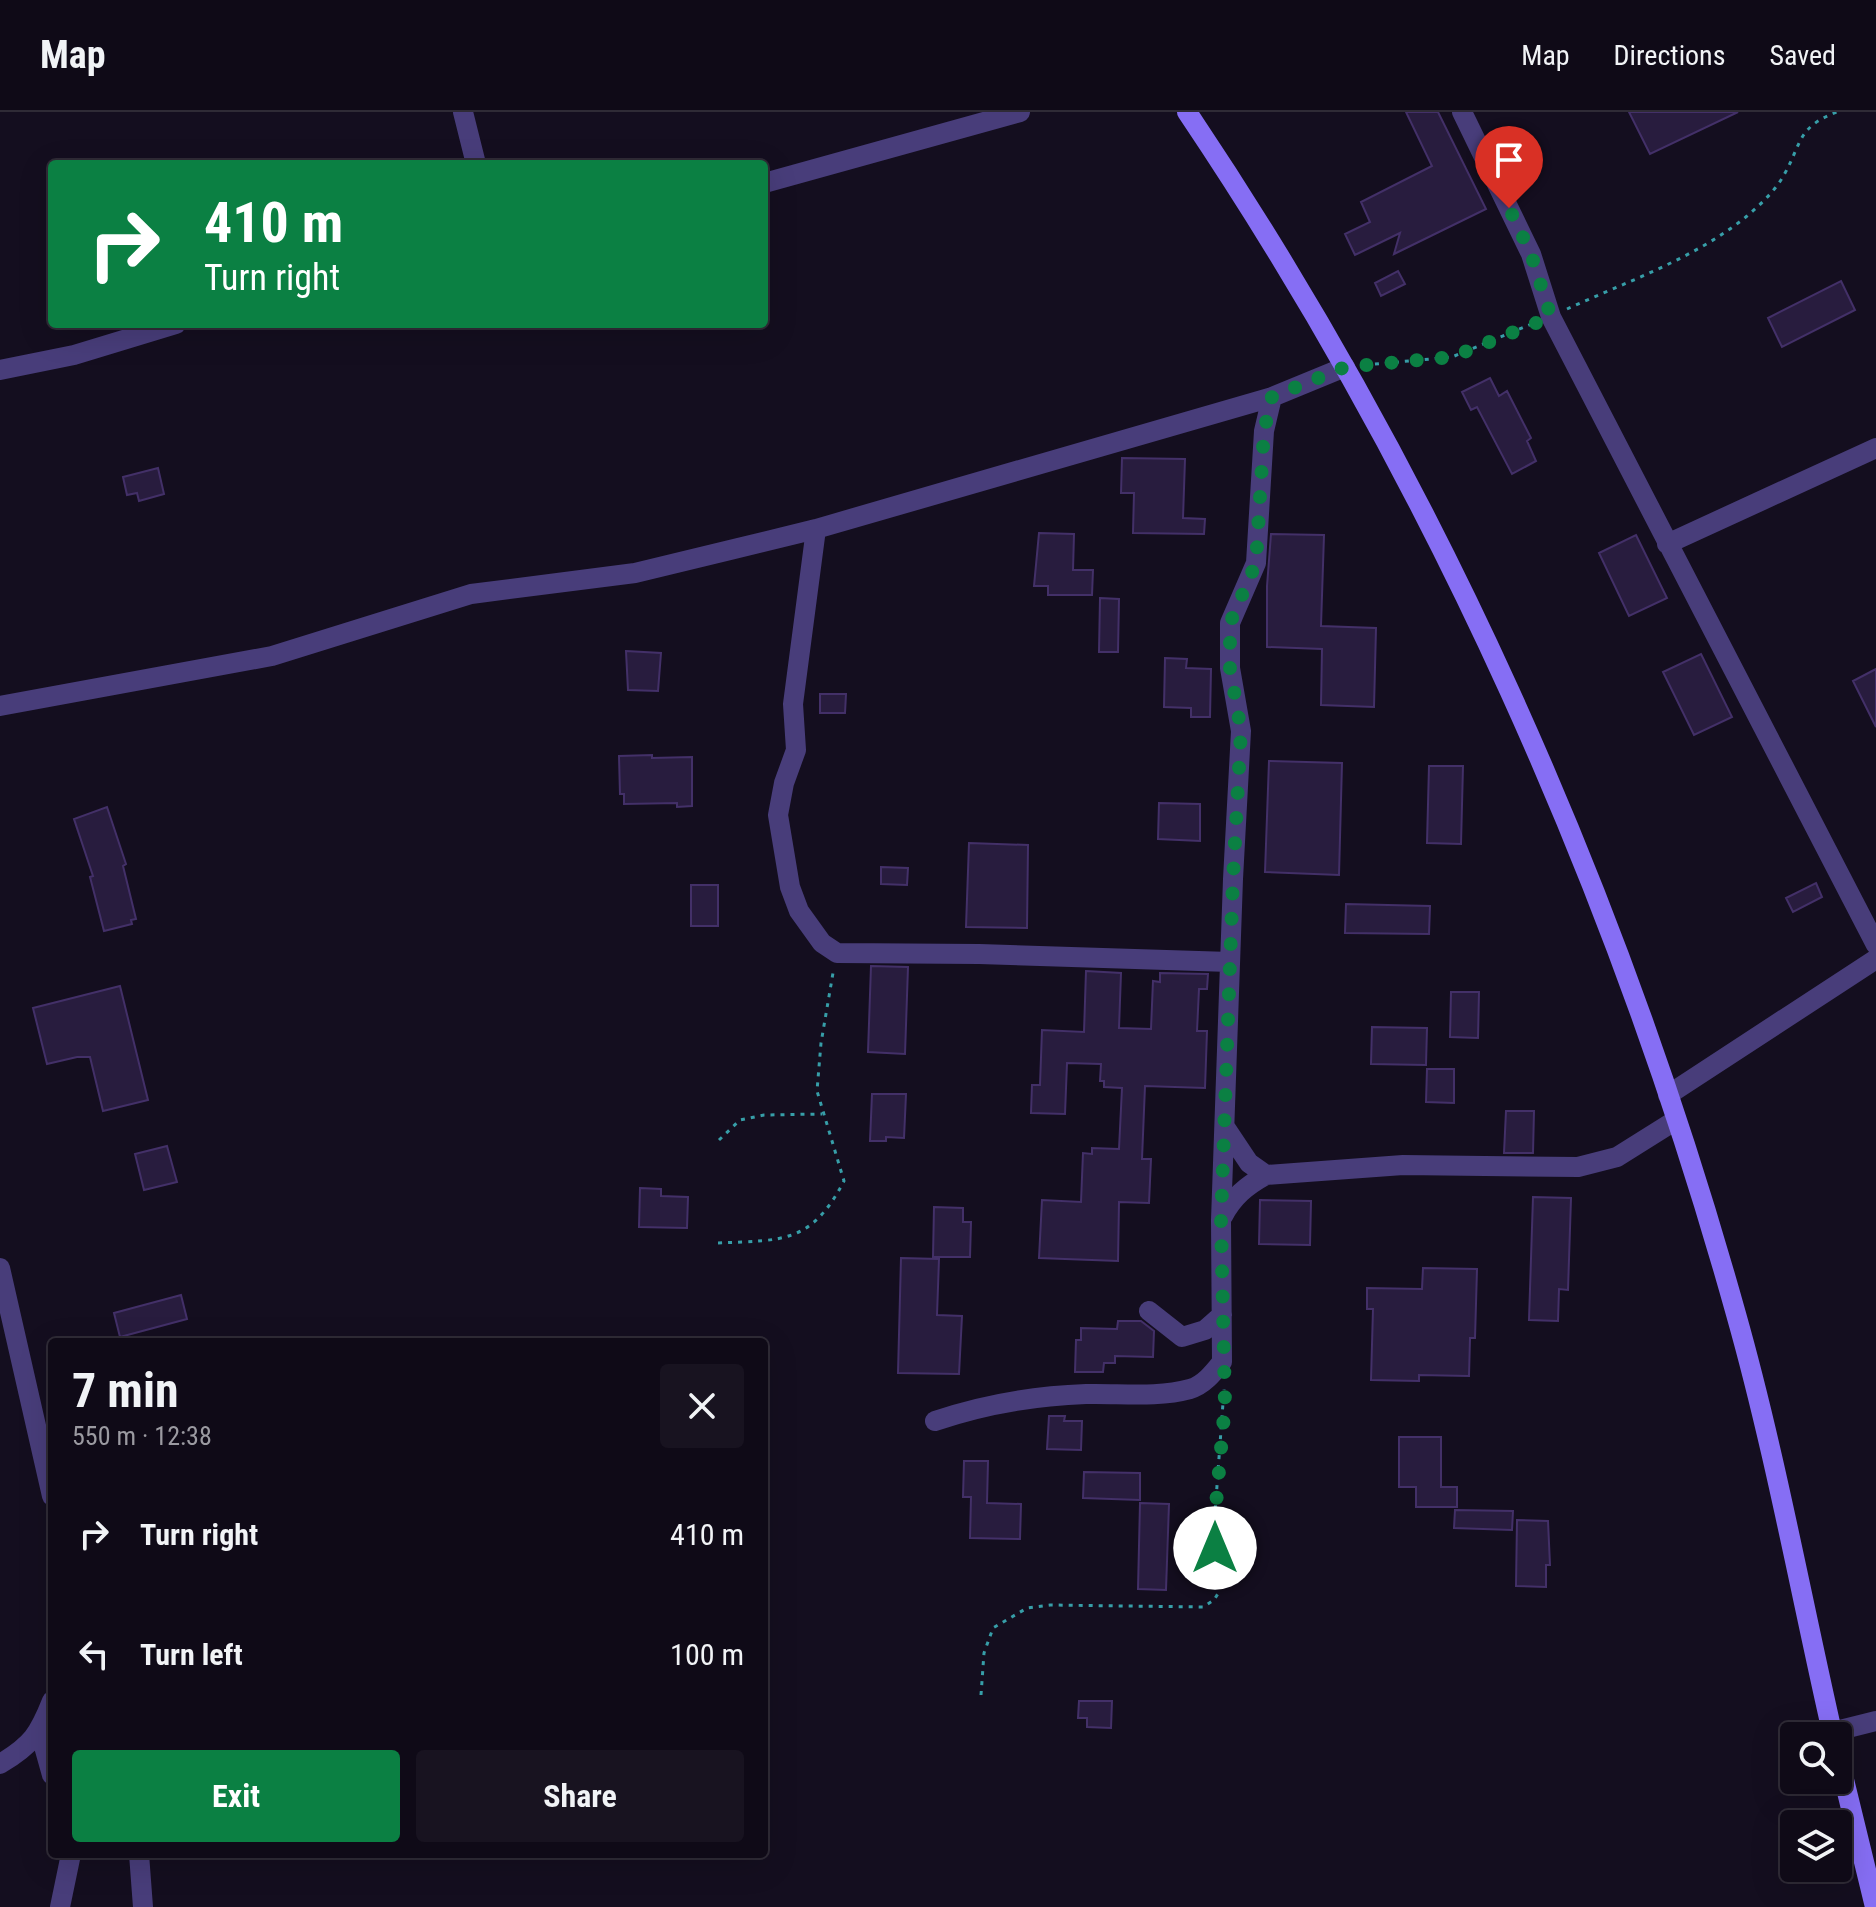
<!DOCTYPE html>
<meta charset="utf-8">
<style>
body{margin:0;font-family:"Roboto Condensed",sans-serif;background:#181320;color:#f1f3f6;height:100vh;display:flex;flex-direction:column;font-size:30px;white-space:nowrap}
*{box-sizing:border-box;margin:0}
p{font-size:26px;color:#9b9aa1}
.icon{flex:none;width:44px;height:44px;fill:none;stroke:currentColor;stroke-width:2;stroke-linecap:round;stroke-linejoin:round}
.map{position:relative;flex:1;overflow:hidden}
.sheet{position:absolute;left:48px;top:1226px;width:720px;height:520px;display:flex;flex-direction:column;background:#0f0a17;border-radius:8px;box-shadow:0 8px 32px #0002,0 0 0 2px #2f2b36}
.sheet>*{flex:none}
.banner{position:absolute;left:48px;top:48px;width:720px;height:168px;border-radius:8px;box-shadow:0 8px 32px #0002,0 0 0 2px #2f2b36;background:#0b8043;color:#fff;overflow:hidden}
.controls{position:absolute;left:1780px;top:1610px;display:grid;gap:16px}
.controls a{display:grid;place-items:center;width:72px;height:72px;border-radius:8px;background:#0f0a17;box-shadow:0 8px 32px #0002,0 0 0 2px #2f2b36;font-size:40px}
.pin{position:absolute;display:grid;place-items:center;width:68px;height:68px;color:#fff;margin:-82px -34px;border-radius:50% 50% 50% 0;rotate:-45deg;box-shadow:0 0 8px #0007}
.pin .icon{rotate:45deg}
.me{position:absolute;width:88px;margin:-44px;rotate:0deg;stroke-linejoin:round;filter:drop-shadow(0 0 6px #0008)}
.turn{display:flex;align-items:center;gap:28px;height:168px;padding:0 24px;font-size:36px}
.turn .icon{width:104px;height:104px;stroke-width:2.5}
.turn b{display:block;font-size:56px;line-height:68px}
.round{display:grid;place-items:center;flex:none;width:84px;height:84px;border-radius:8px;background:#181320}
.head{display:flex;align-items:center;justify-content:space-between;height:136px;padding:0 24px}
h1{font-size:48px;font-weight:700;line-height:60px}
.button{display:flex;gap:16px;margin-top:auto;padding:16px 24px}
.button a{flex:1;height:92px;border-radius:8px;background:#0b8043;color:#fff;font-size:32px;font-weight:700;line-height:92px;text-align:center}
.button a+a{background:#181320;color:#f1f3f6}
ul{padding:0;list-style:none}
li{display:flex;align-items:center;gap:24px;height:120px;padding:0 24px}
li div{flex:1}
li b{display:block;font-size:30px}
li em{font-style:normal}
header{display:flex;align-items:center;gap:48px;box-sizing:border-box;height:112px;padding:0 40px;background:#0f0a17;border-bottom:2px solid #2f2b36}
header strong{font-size:38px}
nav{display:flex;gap:44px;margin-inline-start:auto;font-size:28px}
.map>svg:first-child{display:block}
.building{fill:#281c3e;stroke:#433068;stroke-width:2}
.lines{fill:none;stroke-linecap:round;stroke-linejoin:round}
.path{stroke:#379ea8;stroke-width:3;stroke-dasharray:4 6;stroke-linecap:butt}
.street{stroke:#483d7a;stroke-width:20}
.secondary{stroke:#866ef4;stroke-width:20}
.route{stroke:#0b8043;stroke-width:14;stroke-dasharray:0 25.2}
</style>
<header>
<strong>Map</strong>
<nav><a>Map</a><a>Directions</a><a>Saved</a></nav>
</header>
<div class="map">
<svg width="1876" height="1795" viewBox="0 0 1876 1795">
<rect width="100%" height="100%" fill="#140e1f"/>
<!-- building -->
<path class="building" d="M1406,0H1438L1486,97L1394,142L1400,121L1355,143L1345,122L1370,110L1361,90L1432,54Z
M1629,0H1738L1650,42Z
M1398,159L1405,172L1381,184L1375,171Z
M1841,169L1855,198L1782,235L1768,206Z
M1490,266L1499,284L1507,279L1531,326L1527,329L1536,349L1512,362L1477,295L1471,298L1462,280Z
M1122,346L1185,347L1183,406L1205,407L1204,422L1133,421L1134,381H1121Z
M158,356L164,382L139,389L137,381L127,383L123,365Z
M1039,421L1074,422L1073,458H1093L1092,483H1048V474H1034Z
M1271,422L1324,423L1321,514L1376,516L1374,595L1321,593L1322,537L1267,535V474Z
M1636,423L1667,486L1629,504L1599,441Z
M1100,486L1119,487L1118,540H1099Z
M626,539L661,541L658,579L628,578Z
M1701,542L1732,605L1694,623L1663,560Z
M1165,546L1187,547L1186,556L1211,557L1210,605H1191V596L1164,595Z
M1876,557V615L1853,569Z
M820,582H846L845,601H820Z
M652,643V646L692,645V694L677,695V691L624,692V682H620L619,644Z
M1269,649L1342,651L1339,763L1265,760Z
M1429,654H1463L1461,732L1427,731Z
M1159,691L1200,692V729L1158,727Z
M107,695L126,752L123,754L136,807L131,808L132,812L104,819L90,765L93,764L74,707Z
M969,731L1028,733L1027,816L966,815Z
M881,755L908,756L907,773L881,772Z
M1816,771L1822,785L1793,800L1786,786Z
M691,773H718V814H691Z
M1346,792L1430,794L1429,822L1345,821Z
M871,854L908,855L905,942L868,940Z
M1086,859L1121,861L1119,916L1151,917L1153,869L1160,870V861L1208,862L1207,877H1199L1197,919H1207L1205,976L1145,974L1142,1047H1151L1149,1091L1119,1090L1118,1149L1039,1146L1042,1088L1081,1090L1083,1041L1092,1042V1036L1119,1037L1122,976L1104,975V969H1100L1101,952L1067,951L1065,1002L1031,1001L1032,973H1040L1042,918L1084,920Z
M120,874L148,988L103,999L90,945H77L47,952L33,896Z
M1451,880H1479L1478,926L1450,925Z
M1372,915L1427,916L1426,953L1371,952Z
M1427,957H1454V991L1426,990Z
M872,982H906L904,1026L886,1025V1029H870Z
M1506,999H1534L1533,1041H1504Z
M167,1034L177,1070L144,1078L135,1042Z
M640,1076L661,1077V1084L688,1085L687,1116L639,1115Z
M1533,1085L1571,1086L1568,1178L1559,1177L1558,1209L1529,1208Z
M1260,1088L1311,1089L1310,1133L1259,1132Z
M934,1095L963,1096V1110H971L970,1145H933Z
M901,1146L939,1147L937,1203L962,1204L959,1262L898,1261Z
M1423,1156L1477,1157L1475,1226H1470L1469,1264L1419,1263V1269L1371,1268L1373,1197H1367V1176L1422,1177Z
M181,1183L187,1207L120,1225L114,1201Z
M1118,1209H1141L1154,1219L1153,1245L1115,1244V1251H1104L1103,1260H1075L1076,1228H1081V1216L1117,1217Z
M1049,1304H1065L1064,1309H1082L1081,1338L1047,1337Z
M1399,1325H1441V1375H1457V1395H1416V1375H1399Z
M964,1349H988L987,1391L1021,1392L1020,1427L970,1426L971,1385H963Z
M1084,1360L1140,1361V1388L1083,1386Z
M1140,1391L1169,1392L1166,1478L1138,1477Z
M1455,1398L1513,1399L1512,1418L1454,1416Z
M1517,1408L1548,1409L1550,1453H1546V1475L1516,1474Z
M1079,1589H1112L1111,1616L1087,1615V1606H1078Z"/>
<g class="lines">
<!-- path -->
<path class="path" d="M1567,197C1626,170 1696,146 1747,104C1761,92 1775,79 1784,63C1802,31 1797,15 1837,0
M1365,253L1452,245L1534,211
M719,1028L740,1008L764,1003L822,1002
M718,1131C783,1128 811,1132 844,1069L817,979L821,931L833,861
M981,1583L984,1541L993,1516L1027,1496L1050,1493L1203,1495L1214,1488L1219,1480L1214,1415L1224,1277"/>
<!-- street -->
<path class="street" d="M463,0L476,52
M1462,0L1531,142L1551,205L1876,833
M764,71L1020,0
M0,258L74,243L176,212
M816,417L793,592L796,638L784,671L778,703L790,775L799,799L822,831L837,841L979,842L1230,850
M1667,432L1876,336
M0,594L272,544L471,482L635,461L730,438L816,417L1272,285L1345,255
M1668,983L1876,847
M1225,1015L1249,1051L1266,1063
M1223,1104C1233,1085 1246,1074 1266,1063L1403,1053L1578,1055L1617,1045L1676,1008
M0,1156L52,1384
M1149,1199L1182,1225L1205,1218L1222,1203
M935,1309C985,1292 1032,1284 1086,1282C1119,1281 1157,1286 1190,1277C1204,1273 1214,1260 1222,1250L1221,1108L1233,767L1241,619L1230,556V511L1256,451L1264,319L1272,285
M40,1620L52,1663
M1832,1620L1876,1609
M0,1652C32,1633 39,1622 52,1589
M139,1742L143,1795
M60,1795L71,1742"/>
<!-- secondary -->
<path class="secondary" d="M1187,0C1434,367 1617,776 1736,1202C1775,1340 1801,1484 1833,1624
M1838,1643L1875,1795"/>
</g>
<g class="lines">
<!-- route -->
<path class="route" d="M1215,1436L1214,1415L1225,1292L1221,1108L1233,767L1241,619L1230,556V511L1256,451L1264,319L1272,285L1345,255L1452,245L1551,205L1531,142L1509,96"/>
</g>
</svg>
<div class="controls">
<a><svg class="icon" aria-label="search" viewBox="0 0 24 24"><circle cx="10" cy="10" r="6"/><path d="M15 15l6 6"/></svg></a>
<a><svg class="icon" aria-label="layers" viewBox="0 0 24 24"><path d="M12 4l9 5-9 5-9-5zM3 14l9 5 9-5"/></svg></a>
</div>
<div class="pin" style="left:1509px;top:96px;background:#d93025"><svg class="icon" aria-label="arrive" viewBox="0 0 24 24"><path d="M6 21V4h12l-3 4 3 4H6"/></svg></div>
<svg class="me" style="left:1215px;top:1436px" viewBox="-20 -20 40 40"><circle r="19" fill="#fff"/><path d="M0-13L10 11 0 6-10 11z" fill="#0b8043"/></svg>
<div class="banner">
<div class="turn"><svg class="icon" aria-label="right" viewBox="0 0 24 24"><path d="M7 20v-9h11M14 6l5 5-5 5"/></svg><div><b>410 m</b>Turn right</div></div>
</div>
<section class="sheet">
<div class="head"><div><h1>7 min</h1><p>550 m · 12:38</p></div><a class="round"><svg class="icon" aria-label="close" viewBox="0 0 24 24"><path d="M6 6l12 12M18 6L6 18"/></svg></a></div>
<ul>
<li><svg class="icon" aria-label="right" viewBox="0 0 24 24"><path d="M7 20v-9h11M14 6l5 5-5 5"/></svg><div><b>Turn right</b></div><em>410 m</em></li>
<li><svg class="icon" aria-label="left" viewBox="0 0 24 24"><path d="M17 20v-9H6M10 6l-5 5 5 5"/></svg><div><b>Turn left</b></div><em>100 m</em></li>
</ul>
<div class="button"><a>Exit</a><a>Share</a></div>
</section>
</div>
